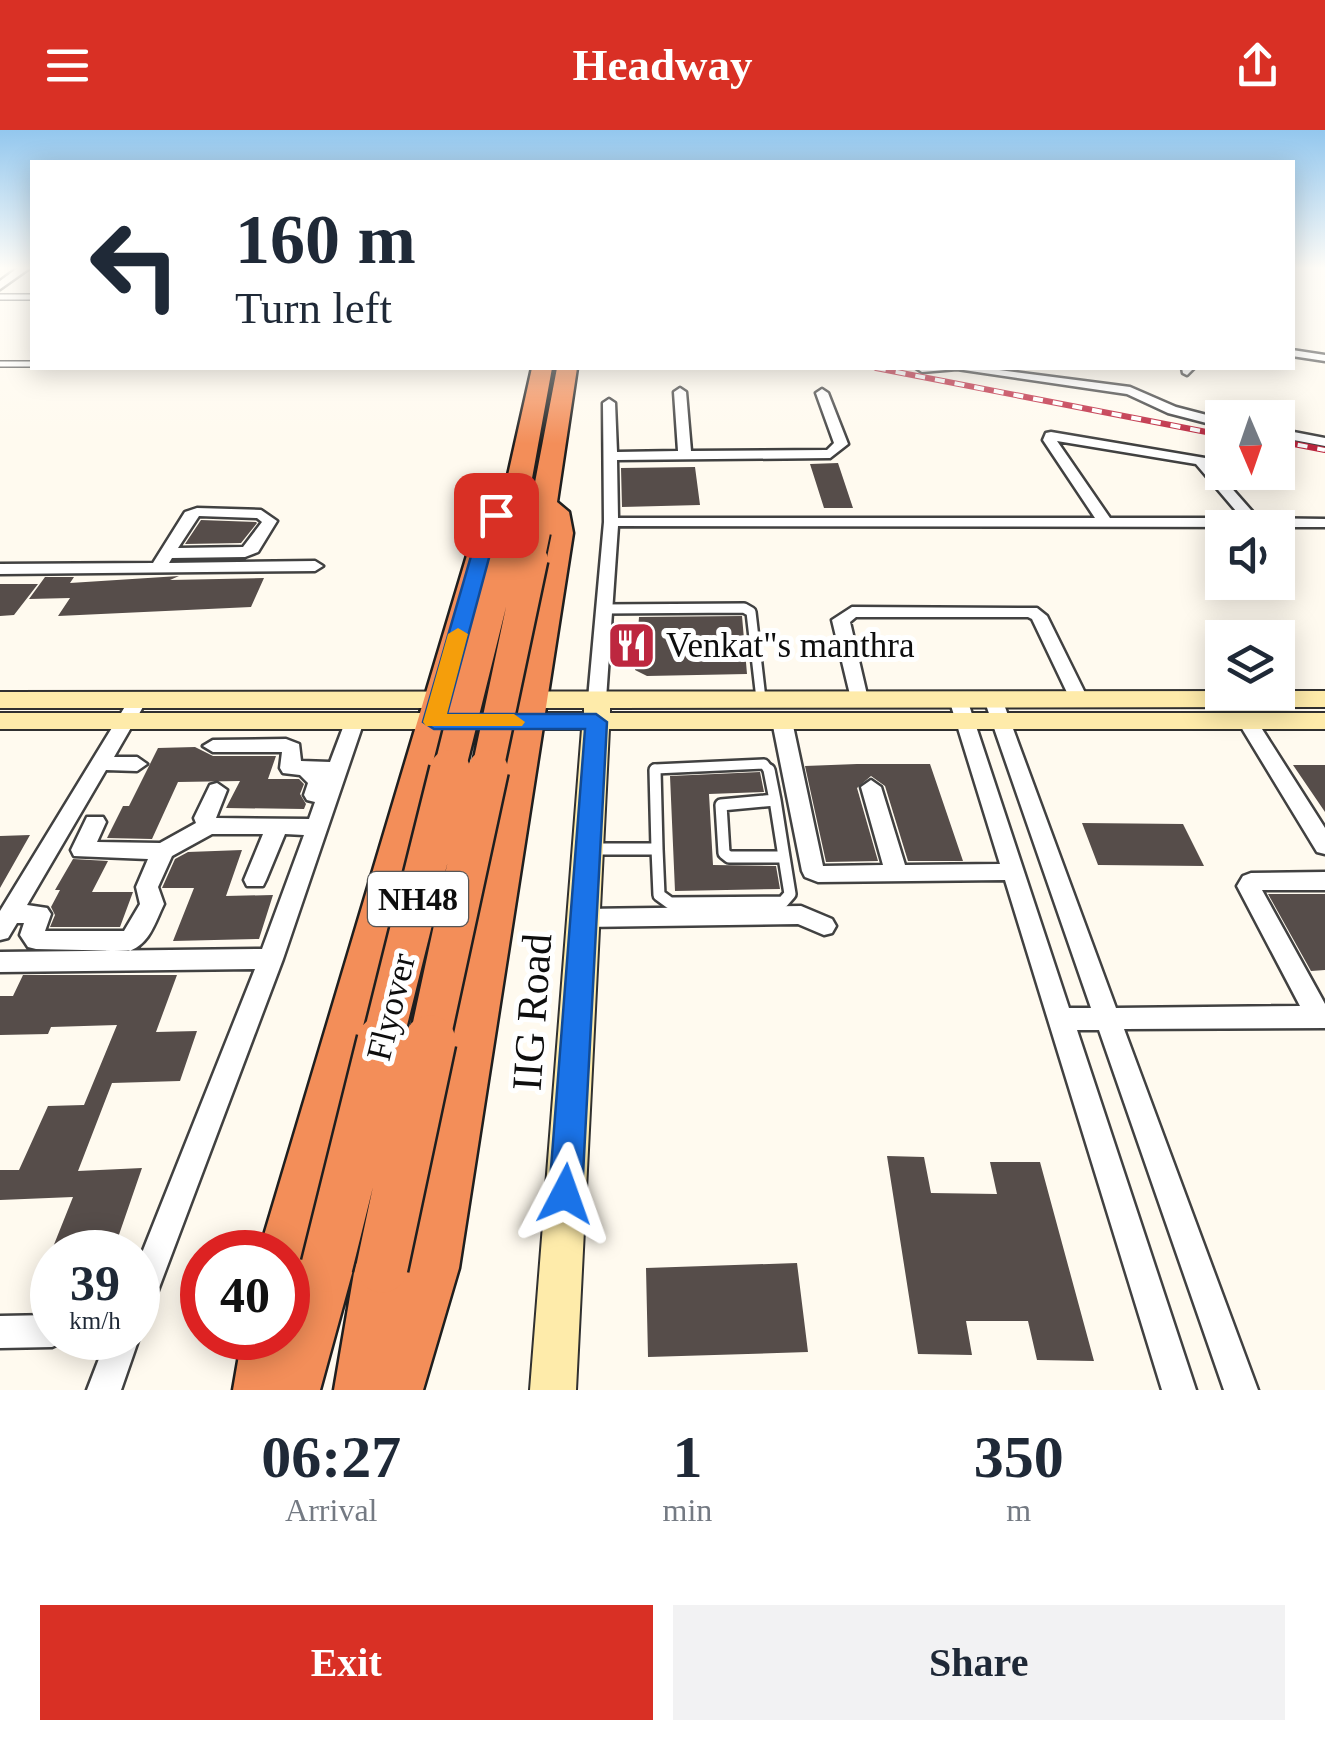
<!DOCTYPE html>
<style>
body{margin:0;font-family:"Times New Roman",serif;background:#f2f2f3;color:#1f2937;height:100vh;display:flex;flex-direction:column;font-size:38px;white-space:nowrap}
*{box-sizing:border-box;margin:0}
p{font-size:32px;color:#747a83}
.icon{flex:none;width:55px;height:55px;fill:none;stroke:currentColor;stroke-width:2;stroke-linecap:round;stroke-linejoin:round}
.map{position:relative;height:1260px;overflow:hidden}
.details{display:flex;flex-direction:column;background:#fff;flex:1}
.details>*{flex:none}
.top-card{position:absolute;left:30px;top:30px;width:1265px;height:210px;border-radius:0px;box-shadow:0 5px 25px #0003;background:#fff;color:#1f2937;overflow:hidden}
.needle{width:65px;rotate:178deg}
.fabs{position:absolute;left:1205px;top:270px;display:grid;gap:20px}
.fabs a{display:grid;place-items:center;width:90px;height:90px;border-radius:0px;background:#fff;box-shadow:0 5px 25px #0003;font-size:50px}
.speed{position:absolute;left:30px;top:1100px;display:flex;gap:20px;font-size:50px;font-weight:700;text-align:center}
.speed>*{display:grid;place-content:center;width:130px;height:130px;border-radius:50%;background:#fff;box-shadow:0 5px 25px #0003;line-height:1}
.speed small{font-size:25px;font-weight:400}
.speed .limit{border:15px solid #d22;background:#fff;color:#111}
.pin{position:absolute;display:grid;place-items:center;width:85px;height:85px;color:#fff;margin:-42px;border-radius:20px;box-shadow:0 5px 15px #0006}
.me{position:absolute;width:110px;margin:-55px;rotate:4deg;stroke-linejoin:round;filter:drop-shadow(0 0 8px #0008)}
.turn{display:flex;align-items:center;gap:35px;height:210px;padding:0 40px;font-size:45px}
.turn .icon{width:130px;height:130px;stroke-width:2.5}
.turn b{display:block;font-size:70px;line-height:85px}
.eta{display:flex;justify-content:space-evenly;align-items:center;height:170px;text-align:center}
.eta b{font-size:60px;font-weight:700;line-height:70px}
.action{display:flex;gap:20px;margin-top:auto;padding:20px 40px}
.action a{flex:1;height:115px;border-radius:0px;background:#d93025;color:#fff;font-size:40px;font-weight:700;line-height:115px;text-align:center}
.action a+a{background:#f2f2f3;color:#1f2937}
header{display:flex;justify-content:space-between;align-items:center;height:130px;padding:0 40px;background:#d93025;color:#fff;font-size:45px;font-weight:700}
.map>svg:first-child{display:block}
.building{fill:#564d4a}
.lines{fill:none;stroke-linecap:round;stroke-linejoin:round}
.lane-far2-casing{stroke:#414141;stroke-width:8}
.lane-far1-casing{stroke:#414141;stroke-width:14}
.lane-casing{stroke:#414141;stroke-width:16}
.street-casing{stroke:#414141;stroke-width:5}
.secondary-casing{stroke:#303030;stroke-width:4}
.highway-casing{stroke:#1f1f1f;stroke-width:5}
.lane-far2{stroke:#fff;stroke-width:5}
.lane-far1{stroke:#fff;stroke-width:9}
.lane{stroke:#fff;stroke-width:11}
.street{fill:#fff;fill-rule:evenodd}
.secondary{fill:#feebaa;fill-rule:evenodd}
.highway{fill:#f38e59;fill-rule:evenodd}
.rail-casing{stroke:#bd273f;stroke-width:6}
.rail{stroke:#fff;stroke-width:4;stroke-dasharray:10;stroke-linecap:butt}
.highway-bridge-far3-casing{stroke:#1f1f1f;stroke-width:28;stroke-linecap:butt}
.highway-bridge-far2-casing{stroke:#1f1f1f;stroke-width:36;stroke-linecap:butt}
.highway-bridge-far1-casing{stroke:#1f1f1f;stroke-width:45;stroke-linecap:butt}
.highway-bridge-casing{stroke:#1f1f1f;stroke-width:56;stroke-linecap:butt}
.highway-bridge-far3{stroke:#f38e59;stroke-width:24}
.highway-bridge-far2{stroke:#f38e59;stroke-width:31}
.highway-bridge-far1{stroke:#f38e59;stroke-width:40}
.highway-bridge{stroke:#f38e59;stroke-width:51}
.route{fill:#1a73e8;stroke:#114b97;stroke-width:2.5}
.slow{fill:#f59e0b}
.labels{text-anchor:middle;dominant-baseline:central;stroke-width:10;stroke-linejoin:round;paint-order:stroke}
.shield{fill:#fff;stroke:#565656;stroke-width:2.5}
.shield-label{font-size:32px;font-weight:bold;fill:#0e0e0e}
.poi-label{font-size:35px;fill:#0e0e0e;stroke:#fff;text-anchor:start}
.street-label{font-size:35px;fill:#0e0e0e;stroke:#fff}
.near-street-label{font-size:42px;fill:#0e0e0e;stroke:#fff}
</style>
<header><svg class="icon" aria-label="menu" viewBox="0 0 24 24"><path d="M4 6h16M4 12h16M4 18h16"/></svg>Headway<svg class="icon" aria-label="share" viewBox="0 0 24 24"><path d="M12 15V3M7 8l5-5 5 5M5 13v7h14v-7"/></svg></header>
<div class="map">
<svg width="1325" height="1260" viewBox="0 0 1325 1260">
<rect width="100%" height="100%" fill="#fffaef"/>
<!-- building -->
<path class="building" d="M838,333L853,378H824L810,334Z
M695,337L700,375L622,377L621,338Z
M201,390L256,392L257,393L241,413L185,414Z
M179,446L170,450L264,448L251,477L58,486L70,468L29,469L45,447H74L70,453Z
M0,454H38L14,485L0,486Z
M742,486L747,544L647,546L635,540L639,487Z
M195,617L213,626H276L268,649H299L304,654L300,664L306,674L304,679L226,678L240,651L178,652L152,709L107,708L123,676H129L158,618Z
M857,634H930L963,731H908L885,656L871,646L857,658L878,731L826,732L805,636Z
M1293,635H1325V682Z
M760,642L764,662L709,664L713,735L776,736L780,759L675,761L670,646Z
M1082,693L1183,694L1204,736L1098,735Z
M30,705L0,758V706Z
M242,720L226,766L273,765L259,809L173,811L194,758H162L175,729L188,722Z
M73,729L108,731L92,762H133L120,797H50L55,785L51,777L60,760H55Z
M1268,764H1325V840L1311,841Z
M23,845H177L156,902L197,901L180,951L112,953L78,1041L142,1038L113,1122H51L73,1067L0,1070V1040H19L48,976L84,975L117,895L51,897L48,904L0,905V866H13Z
M887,1026L924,1027L931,1063L997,1064L990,1032H1040L1094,1231L1037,1230L1028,1191H966L972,1225L918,1224Z
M797,1133L808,1222L648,1227L646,1138Z"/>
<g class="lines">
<defs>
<path id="lane-far2" d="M0,167H32
M0,234H32"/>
<path id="lane-far1" d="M604,479L744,478L751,482L761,569
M655,642V639L764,634L770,642"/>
<path id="lane" d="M655,640L657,719
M775,670L784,727
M590,719H657
M657,719L659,765L670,773L783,772L790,764L784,727H729L724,723L721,675L775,670L769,640"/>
<path id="street" d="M19,137H31L0,159V151Z
M1292,220L1325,225V231L1292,226Z
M916,238H984L1130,257L1176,277L1222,289V297L1168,283L1127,264L957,239L922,242Z
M1182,238H1194L1187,245L1183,243Z
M680,258L686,262L691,321L827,320L834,313L816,263L822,259L828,263L848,314L830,328L617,330L618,388H1095L1043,310L1046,303L1051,302L1205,328L1258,388L1325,389V397L618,396L606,569L604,573H590L588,569L604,392L603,273L609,269L615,273L617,322L678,321L674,262ZM1057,311L1196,334L1242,388H1110Z
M1278,299L1325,308V316L1278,307Z
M197,378L261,380L277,391L258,422L245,427L172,428L169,433L315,431L323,436L315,441L0,444V434L153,433L185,382ZM199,386L257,388L262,392L243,417L178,418Z
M852,477L1037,478L1047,486L1088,569L1086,573H1072L1032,489L1028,487H856L850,492L868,569L866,573H852L832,490Z
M958,563L967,569L1069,878H1091L984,569L986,565H1000L1002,569L1116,878L1300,876L1237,756L1243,746L1251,743L1325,742V760H1262L1325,874V898L1124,899L1258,1260H1224L1099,900H1077L1196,1260H1162L1005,750L818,752L805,747L802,741L772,591L782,585L792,591L823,736L883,735L861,657L871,650L881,657L905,735L1000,734L949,569Z
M138,564L147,570L114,627H137L147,634L137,641L106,640L27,775L47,778L51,784L45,801H124L140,774L136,757L148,729L74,726L71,720L87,687H103L106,692L97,712L160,713L196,693L194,688L210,655L217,653L227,660L216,688L309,689L315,672L307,670L304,665L308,653L300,645L283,643L280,638L282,622H213L203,616L213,610L286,609L299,614L301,631L330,632L347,587H361L364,591L283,829L154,1171L149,1182L138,1187V1133L255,839L0,842V822L262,819L304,705L285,704L266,750L263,756H247L244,750L263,704H212L172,726L158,757L164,774C155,792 150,814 129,821L36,819L28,817L20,805L24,793H17L8,808L0,810V781L129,570Z
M1248,586L1255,588L1325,698V724L1317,722L1238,592Z
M801,776L832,789L836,796L832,803L824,805L798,794L583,797L575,794L571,788L575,782L583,779Z
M52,1185V1208H65L63,1212L52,1217L0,1218V1186Z
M138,1204L139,1208L121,1260H87L107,1208H138Z"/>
<path id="secondary" d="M1278,561H1325V577L610,578V583H1325V599H609L576,1260H530L582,599H0V583H584V578H0V562Z"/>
<path id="highway" d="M532,238H552L523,398L510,406L500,403L315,1114L327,1109L346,1117L354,1136L320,1260H233L242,1208H288V1177L298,1144L288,1148V1122H259L474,402L487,380L502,372Z
M557,238H577L557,372L569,382L573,403L459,1138L423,1260H334L355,1137L363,1118L382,1110L401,1118L406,1131L547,403L531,400L527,394Z"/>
</defs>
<!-- lane-far2 casing -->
<use href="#lane-far2" class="lane-far2-casing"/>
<!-- lane-far1 casing -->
<use href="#lane-far1" class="lane-far1-casing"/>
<!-- lane casing -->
<use href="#lane" class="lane-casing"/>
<!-- street casing -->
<use href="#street" class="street-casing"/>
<!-- secondary casing -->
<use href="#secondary" class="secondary-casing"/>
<!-- highway casing -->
<use href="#highway" class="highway-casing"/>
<!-- lane-far2 -->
<use href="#lane-far2" class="lane-far2"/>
<!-- lane-far1 -->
<use href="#lane-far1" class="lane-far1"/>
<!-- lane -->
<use href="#lane" class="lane"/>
<!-- street -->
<use href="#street" class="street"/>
<!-- secondary -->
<use href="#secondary" class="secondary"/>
<!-- highway -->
<use href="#highway" class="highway"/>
<defs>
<path id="rail" d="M876,238L1222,305
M1278,311L1325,320"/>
</defs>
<!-- rail casing -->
<use href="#rail" class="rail-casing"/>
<!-- rail -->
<use href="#rail" class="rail"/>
<defs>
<path id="highway-bridge-far3" d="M502,431L509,402
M532,431L538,402"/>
<path id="highway-bridge-far2" d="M449,642L502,429
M487,642L532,429"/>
<path id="highway-bridge-far1" d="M382,913L450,640
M429,913L488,640"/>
<path id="highway-bridge" d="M327,1136L383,911
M382,1137L430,911"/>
</defs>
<!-- highway-bridge-far3 casing -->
<use href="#highway-bridge-far3" class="highway-bridge-far3-casing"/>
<!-- highway-bridge-far2 casing -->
<use href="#highway-bridge-far2" class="highway-bridge-far2-casing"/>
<!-- highway-bridge-far1 casing -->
<use href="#highway-bridge-far1" class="highway-bridge-far1-casing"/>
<!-- highway-bridge casing -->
<use href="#highway-bridge" class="highway-bridge-casing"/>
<!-- highway-bridge-far3 -->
<use href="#highway-bridge-far3" class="highway-bridge-far3"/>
<!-- highway-bridge-far2 -->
<use href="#highway-bridge-far2" class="highway-bridge-far2"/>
<!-- highway-bridge-far1 -->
<use href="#highway-bridge-far1" class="highway-bridge-far1"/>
<!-- highway-bridge -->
<use href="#highway-bridge" class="highway-bridge"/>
</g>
<!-- sky -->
<linearGradient id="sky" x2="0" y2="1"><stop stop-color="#93c7ee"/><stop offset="0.44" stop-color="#fffdf8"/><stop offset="1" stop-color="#fffdf8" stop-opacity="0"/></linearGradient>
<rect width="1325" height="314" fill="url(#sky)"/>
<!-- route -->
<path class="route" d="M496,380L505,385L496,402L447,584H596L607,592L582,1064L577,1075L565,1080L554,1075L549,1064L585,599H434L423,592L478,402L491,381Z"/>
<!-- slow -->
<path class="slow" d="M458,498L468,504L447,584H514L525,592L522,596H426L423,592L448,504Z"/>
<!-- icons -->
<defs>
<symbol id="restaurant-square" viewBox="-11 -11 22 22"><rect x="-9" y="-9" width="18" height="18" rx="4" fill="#bd273f" stroke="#fff"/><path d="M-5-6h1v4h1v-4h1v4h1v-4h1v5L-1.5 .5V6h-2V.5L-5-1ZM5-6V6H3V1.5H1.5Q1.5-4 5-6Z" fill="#fff"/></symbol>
</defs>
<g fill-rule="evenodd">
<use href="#restaurant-square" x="604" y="488" width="55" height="55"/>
</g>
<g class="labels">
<!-- shield labels -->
<rect class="shield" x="368" y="742" width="100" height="54" rx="8"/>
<g class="shield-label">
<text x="418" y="769">NH48</text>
</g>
<!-- poi labels -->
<g class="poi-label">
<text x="666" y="515">Venkat"s manthra</text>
</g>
<!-- street labels -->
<g class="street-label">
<text transform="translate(391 877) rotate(-76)">Flyover</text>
</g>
<!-- near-street labels -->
<g class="near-street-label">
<text transform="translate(532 882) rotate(-86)">IIG Road</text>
</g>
</g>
</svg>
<div class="fabs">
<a><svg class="needle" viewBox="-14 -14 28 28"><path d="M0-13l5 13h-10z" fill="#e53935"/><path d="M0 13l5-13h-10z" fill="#747a83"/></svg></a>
<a><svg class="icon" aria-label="sound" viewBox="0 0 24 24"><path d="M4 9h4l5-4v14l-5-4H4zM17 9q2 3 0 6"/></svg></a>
<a><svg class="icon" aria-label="layers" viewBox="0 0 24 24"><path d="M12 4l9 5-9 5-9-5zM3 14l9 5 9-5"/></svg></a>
</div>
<div class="speed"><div>39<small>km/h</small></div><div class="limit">40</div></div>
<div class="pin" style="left:496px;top:385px;background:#d93025"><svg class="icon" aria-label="arrive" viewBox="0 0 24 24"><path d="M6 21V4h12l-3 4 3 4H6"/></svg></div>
<svg class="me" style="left:565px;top:1064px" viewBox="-20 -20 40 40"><path d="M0-17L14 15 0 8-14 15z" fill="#1a73e8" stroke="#fff" stroke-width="4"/></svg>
<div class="top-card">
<div class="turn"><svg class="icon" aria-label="left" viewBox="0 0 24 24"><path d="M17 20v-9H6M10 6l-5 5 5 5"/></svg><div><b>160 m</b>Turn left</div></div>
</div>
</div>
<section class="details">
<div class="eta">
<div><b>06:27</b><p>Arrival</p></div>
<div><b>1</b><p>min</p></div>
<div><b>350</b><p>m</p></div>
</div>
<div class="action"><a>Exit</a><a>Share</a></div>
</section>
